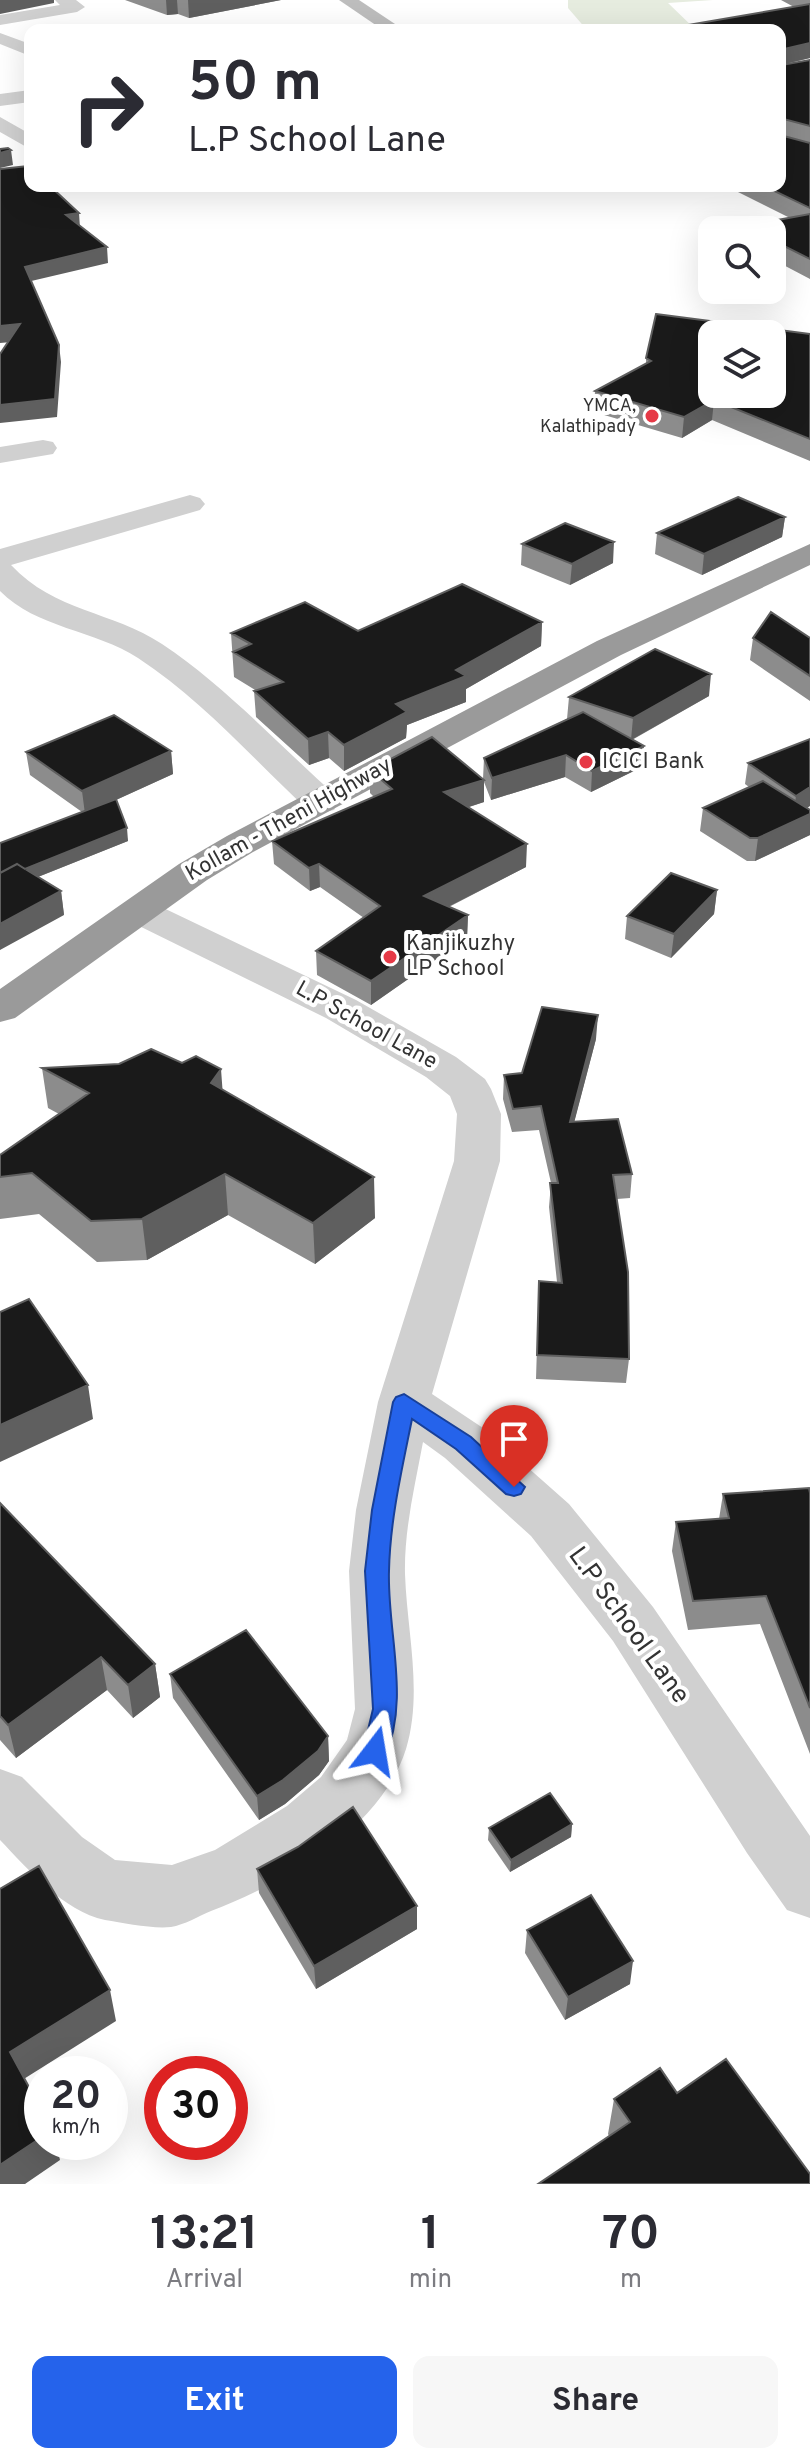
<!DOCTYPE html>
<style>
body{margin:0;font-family:Overpass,sans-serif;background:#f7f7f7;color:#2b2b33;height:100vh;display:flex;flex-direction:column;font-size:30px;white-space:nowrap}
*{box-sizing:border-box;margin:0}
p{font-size:26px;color:#7c7c81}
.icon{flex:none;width:44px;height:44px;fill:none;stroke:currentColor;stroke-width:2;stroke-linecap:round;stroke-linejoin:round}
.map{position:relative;height:2184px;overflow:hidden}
.side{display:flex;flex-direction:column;background:#fff;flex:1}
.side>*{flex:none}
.guide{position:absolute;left:24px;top:24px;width:762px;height:168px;border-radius:16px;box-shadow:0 8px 32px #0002;background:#fff;color:#2b2b33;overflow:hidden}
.controls{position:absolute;left:698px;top:216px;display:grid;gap:16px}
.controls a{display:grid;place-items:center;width:88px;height:88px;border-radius:16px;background:#fff;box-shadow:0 8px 32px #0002;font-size:40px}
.speed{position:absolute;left:24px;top:2056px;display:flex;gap:16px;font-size:40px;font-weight:700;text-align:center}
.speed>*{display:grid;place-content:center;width:104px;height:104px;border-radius:50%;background:#fff;box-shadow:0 8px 32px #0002;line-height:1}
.speed small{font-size:20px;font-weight:400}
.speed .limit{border:12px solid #d22;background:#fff;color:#111}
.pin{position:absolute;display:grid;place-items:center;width:68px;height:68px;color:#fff;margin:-82px -34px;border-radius:50% 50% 50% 0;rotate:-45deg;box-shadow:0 0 8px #0007}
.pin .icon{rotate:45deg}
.me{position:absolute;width:88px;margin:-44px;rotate:14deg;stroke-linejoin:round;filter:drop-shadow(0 0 6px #0008)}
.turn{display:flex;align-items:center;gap:28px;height:168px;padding:0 32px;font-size:36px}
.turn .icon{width:104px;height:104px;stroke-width:2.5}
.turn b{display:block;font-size:56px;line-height:68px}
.eta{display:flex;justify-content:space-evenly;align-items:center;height:136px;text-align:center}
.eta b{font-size:48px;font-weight:700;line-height:56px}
.cta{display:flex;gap:16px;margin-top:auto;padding:16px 32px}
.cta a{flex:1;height:92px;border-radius:16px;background:#2563eb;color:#fff;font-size:32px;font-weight:700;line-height:92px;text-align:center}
.cta a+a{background:#f7f7f7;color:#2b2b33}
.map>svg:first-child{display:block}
.green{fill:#e6ecdf}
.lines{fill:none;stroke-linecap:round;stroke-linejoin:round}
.street{fill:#d0d0d0;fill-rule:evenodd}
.secondary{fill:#bdbdbd;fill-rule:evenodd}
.highway{fill:#9a9a9a;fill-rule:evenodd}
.wall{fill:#8c8c8c}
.shaded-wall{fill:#5f5f5f}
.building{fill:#1a1a1a;stroke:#5f5f5f;stroke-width:2;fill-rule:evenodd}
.route{fill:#2563eb;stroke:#184099;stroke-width:2}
.poi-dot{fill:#e63946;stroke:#fff;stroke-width:3}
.labels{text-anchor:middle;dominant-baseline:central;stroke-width:8;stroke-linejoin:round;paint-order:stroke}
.far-poi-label{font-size:18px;fill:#333;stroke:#fff;text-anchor:end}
.poi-label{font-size:22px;fill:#333;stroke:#fff;text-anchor:start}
.street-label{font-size:22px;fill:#333;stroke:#fff}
.near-street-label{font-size:26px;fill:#333;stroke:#fff}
</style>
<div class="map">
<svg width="810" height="2184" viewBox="0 0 810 2184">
<rect width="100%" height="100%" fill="#fff"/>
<!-- green -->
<path class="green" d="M568,0H713L668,3L696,30H587L568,8Z"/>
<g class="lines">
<!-- street -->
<path class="street" d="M55,0H76L85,7L77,12L0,25V15L60,5Z
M0,33L30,44V56L0,44Z
M30,90V102L0,106V94Z
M0,117L30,134V149L0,132Z
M43,440L53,442L57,448L53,454L0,463V447Z
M190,495L200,498L205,504L200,510L11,565C55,612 112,611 162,644C225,686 278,744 334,794L339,802L334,810L321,813L308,810C253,759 201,699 138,658C95,630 36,628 0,591V549Z
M139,899L153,903L356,1000L456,1057L485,1079L491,1089L501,1114L500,1161L432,1394L483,1428L569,1504L653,1607L810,1836V1918L787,1910L747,1853L613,1641L531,1536L445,1458L423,1442C415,1485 404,1530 405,1574C407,1632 423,1693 406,1749C381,1829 284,1883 211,1911C199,1916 184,1925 171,1927C152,1929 124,1923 105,1920C63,1911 28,1869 0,1840V1769L22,1777L82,1837L115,1860L172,1865L215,1850L287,1806L321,1777L347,1740L355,1709L349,1571L356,1510L378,1402L454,1161L457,1114L450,1096L426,1077L326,1018L125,919L119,911L125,903Z"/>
<!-- secondary -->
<path class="secondary" d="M339,0H359L404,30H383Z"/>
<!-- highway -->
<path class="highway" d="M810,544V565L621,655L253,852L207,880L15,1018L0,1022V989L179,864L227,836L597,641Z"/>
</g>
<!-- wall -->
<path class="wall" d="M125,0H281L189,18L178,14L167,15Z
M781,0H810V58L782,65L810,60V279L772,259V230H745V226L790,218L726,186H780V135L659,30L794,7Z
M810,334V461L712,420L682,438L594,412L595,391L646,364V358Z
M785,517L782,537L702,575L655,554L657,533Z
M522,544L613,563L570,585L521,565Z
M542,622L541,646L466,689V702L407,725L406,738L344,771L329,758L309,765L256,717L254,691H257L234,677L231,633L358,631Z
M753,638H810V701L750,660Z
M709,696L632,740L642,767L591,792L565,777L491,800L484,782V802L469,807L526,867L449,907L468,915L467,938L371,1005L317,975L316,951L364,918L320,887L310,891L274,864L272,841L374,797L370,793V770L483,779L484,758L567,719L569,697Z
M810,739L807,808L810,835L755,861H747L700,831L703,808L749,787L745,784L748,763Z
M171,751L173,774L116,800L128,841L38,877L61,891L64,915L0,843L82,812L30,775L26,752Z
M717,890L714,914L671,958L625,939L627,916Z
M596,1039L574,1122L632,1174L630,1198L617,1199L629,1359L626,1383L536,1379L539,1281L557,1282L549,1207L551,1183L539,1130L512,1132L503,1099L504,1075L522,1073Z
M42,1068L222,1090L375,1218L315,1264L228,1215L147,1260L97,1262L39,1214L0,1219V1155L59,1114L48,1108Z
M810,1493V1754L760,1624L688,1630L672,1551L676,1522L719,1519L723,1494Z
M0,1503L155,1664L160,1697L133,1718L107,1690L16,1758L0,1740Z
M170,1674L328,1736L329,1761L319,1775L285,1804L259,1820L173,1698Z
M572,1824L571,1837L510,1872L488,1840L489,1828Z
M298,1847L417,1906V1929L316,1989L259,1893L257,1869Z
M527,1930L630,1984L565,2020L525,1953Z
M677,2093L810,2174L609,2136L608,2134L614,2099Z"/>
<!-- shaded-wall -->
<path class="shaded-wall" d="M0,0H54V3L0,14Z
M166,0H177L178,14L167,15Z
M188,0H281L189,18Z
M810,43V58L780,65V50Z
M11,150L13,165L0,168V153Z
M79,213L80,228L66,215Z
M107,247L108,263L27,282L25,267Z
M20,324L23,341L0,343V326Z
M59,345L61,362L57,417L0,423V405Z
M714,400L712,420L682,438L684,417Z
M785,517L782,537L702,575L704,554Z
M614,542L613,563L570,585L572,564Z
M542,622L541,646L466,689V702L407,725L406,738L344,771V745L396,704Z
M711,674L709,696L631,740L633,718Z
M328,732L329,758L309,765L308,739Z
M644,746L642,767L591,792L592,771Z
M171,751L173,774L85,814L82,791Z
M566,755L565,777L491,800L492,778Z
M484,780V802L444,815V792Z
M810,787V806L793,818L796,796Z
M810,814V835L755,861L758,838Z
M127,828L128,841L0,892V878Z
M527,844L526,867L424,919V896Z
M319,864L320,887L310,891L309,868Z
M717,890L714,914L671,958L674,934Z
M61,891L64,915L0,950V924Z
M468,915L467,938L371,1005V981Z
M598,1015L596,1039L568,1146L570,1122Z
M221,1069L224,1110L211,1083Z
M225,1174L228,1215L147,1260L142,1219Z
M374,1177L375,1218L315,1264L313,1223Z
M88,1385L93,1419L0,1462V1425Z
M101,1657L107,1690L16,1758L8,1725Z
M155,1664L160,1697L133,1718L128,1685Z
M328,1736L329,1761L319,1775L285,1804L259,1820L257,1796Z
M572,1824L571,1837L510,1872L511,1860Z
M417,1906V1929L316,1989L314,1966Z
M633,1961L630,1984L565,2020L568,1997Z
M110,1990L116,2021L19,2082L10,2052Z
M42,2137V2142H56L60,2160L25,2184H0V2165Z"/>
<!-- building -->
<path class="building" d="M810,4V43L780,50V30H651H659Z
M810,60V126L780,118V120V63L782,65Z
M780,135L810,143V208L764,186H780Z
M8,148L11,150L0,153V149Z
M28,166L30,168V186H50L79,213L66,215L107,247L25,267L59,345L55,399L0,405V354L20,324L0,326V169Z
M810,214V259L772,240V230H753L745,226Z
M656,314L810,334V439L714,400L684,417L595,391L651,361L646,358ZM712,334H772V394H712Z
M738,497L785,517L704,554L657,533Z
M565,523L614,542L572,564L522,544Z
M462,584L542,622L456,670L466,676L396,704L407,712L344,745L328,732L308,739L254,691L283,682L233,652L251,644L231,633L305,602L358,631Z
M771,612L810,638V676L753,638Z
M655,649L711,674L633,718L569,697Z
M583,712L644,746L592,771L566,755L492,778L484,758Z
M114,715L171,751L82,791L26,752Z
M432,737L484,780L444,792L527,844L424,896L468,915L371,981L316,951L380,906L319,864L309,868L272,841L392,789L370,770Z
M810,739V787L796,796L748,763Z
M763,781L810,810V814L758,838H750L703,808Z
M116,799L127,828L25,869L17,864L0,873V843Z
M17,864L61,891L0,924V873Z
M671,873L717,890L674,934L627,916Z
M542,1007L598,1015L570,1122L618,1119L632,1174L613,1175L628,1272L629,1359L537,1355L539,1281L562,1283L550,1183H558L541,1106L513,1109L504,1075L522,1073Z
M151,1049L182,1063L196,1056L221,1069L211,1083L374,1177L313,1223L225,1174L142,1219L91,1221L32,1173L0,1177V1155L89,1093L42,1068L119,1064Z
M29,1299L88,1385L0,1425V1312Z
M809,1488L810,1493V1708L766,1596L693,1601L676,1522L729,1518L723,1494Z
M0,1503L155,1664L128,1685L101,1657L8,1725L0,1716Z
M246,1630L328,1736L318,1751L283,1780L257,1796L170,1674Z
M550,1793L572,1824L511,1860L489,1828Z
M353,1807L417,1906L314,1966L257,1869L298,1847Z
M39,1866L110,1990L10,2052L42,2111V2137L0,2165V1889Z
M591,1895L633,1961L568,1997L527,1930Z
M726,2059L810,2174V2184H538L630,2122L614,2099L660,2068L677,2093Z"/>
<!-- route -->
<path class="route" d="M404,1394L471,1437L525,1487L521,1494L514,1496L506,1494L456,1449L412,1419C402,1469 390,1520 389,1571C387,1633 411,1700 384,1759L375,1762L366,1759L363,1751L373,1709L365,1571L372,1510L393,1402L396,1397Z"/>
<!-- markers -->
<g class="poi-dot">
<circle cx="652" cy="416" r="8"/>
<circle cx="586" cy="762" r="8"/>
<circle cx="390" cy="957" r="8"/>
</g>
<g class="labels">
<!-- far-poi labels -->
<g class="far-poi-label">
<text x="636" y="406">YMCA,<tspan x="636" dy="21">Kalathipady</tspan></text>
</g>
<!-- poi labels -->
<g class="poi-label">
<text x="602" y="762">ICICI Bank</text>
<text x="406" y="944">Kanjikuzhy<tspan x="406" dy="25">LP School</tspan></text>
</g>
<!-- street labels -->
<g class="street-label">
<text transform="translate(289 820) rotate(-29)">Kollam - Theni Highway</text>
<text transform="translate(366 1026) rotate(29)">L.P School Lane</text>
</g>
<!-- near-street labels -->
<g class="near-street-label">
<text transform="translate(628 1626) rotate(54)">L.P School Lane</text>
</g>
</g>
</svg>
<div class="controls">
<a><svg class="icon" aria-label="search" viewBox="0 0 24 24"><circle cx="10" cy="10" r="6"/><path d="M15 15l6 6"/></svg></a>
<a><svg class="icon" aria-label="layers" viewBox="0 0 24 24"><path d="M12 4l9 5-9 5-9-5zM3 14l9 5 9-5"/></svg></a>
</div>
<div class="speed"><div>20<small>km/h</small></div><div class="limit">30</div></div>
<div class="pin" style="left:514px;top:1487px;background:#d93025"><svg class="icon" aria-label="arrive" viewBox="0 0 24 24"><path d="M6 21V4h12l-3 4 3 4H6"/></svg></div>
<svg class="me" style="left:375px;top:1751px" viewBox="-20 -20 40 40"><path d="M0-17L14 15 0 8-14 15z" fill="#2563eb" stroke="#fff" stroke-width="4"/></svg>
<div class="guide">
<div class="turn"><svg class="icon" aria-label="right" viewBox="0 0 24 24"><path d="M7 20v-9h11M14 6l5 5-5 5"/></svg><div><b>50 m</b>L.P School Lane</div></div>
</div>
</div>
<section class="side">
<div class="eta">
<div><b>13:21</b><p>Arrival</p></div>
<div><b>1</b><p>min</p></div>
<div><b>70</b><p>m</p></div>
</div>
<div class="cta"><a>Exit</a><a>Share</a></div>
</section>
